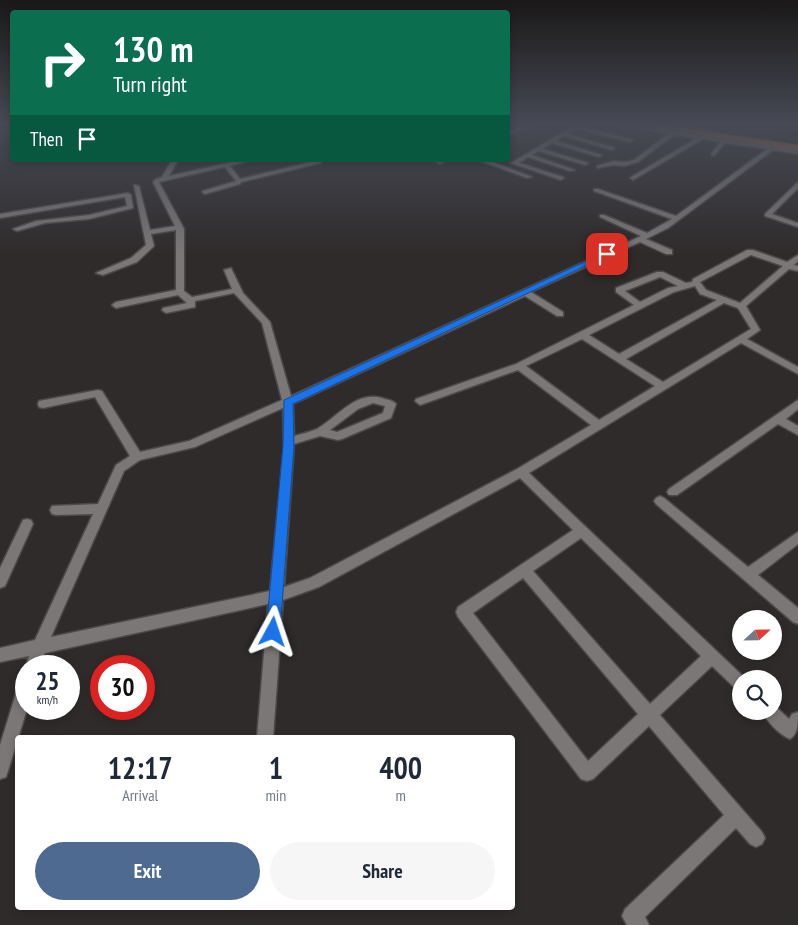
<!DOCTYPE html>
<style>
body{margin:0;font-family:"PT Sans Narrow",sans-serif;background:#f6f6f7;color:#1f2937;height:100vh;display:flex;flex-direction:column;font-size:19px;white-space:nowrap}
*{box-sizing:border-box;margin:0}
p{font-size:16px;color:#747a83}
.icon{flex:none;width:28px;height:28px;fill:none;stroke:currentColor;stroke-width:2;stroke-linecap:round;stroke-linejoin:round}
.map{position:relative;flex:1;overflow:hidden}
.drawer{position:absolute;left:15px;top:735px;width:500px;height:175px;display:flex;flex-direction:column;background:#fff;border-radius:5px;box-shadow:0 2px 8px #0003}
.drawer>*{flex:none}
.top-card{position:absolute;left:10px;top:10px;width:500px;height:152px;border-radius:5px;box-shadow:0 2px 8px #0003;background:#0b6e4f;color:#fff;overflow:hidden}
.needle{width:32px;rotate:68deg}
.tools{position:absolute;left:732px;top:610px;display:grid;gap:10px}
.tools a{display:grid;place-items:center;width:50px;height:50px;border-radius:50%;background:#fff;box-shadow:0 2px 8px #0003;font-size:25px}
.speed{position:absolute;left:15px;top:655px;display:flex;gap:10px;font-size:25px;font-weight:700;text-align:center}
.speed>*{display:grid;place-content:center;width:65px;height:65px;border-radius:50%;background:#fff;box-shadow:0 2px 8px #0003;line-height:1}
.speed small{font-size:12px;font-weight:400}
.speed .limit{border:8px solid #d22;background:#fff;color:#111}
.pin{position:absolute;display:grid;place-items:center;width:42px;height:42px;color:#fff;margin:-21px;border-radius:10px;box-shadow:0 2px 8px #0006}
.me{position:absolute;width:55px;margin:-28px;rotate:5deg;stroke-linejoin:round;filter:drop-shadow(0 0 4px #0008)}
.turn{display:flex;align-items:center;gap:18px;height:105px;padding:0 20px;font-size:22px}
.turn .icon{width:65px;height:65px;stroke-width:2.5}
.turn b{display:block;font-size:35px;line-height:42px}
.then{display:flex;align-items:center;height:48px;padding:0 20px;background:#0003;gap:10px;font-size:19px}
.eta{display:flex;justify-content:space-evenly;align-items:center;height:85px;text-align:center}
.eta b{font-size:30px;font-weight:700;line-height:35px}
.cta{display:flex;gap:10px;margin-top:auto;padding:10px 20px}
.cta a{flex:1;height:58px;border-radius:30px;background:#4e6a90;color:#fff;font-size:20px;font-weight:700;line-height:58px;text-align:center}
.cta a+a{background:#f6f6f7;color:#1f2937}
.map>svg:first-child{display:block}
.water{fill:#2a1327}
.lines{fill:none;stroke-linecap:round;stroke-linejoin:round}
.street-casing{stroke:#4c4949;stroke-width:3}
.primary-casing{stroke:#4c4949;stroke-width:2}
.street{fill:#7b7777;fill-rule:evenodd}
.primary{fill:#af7149;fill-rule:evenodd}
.route{fill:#1a73e8;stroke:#114b97}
</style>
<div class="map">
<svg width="798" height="925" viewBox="0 0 798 925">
<rect width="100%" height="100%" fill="#2f2b2b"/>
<!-- water -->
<path class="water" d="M724,125H798V136Z"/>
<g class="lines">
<defs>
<path id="street" d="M526,125H533L508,135V132Z
M575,125H582L580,126L633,140L630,142L576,129L568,134L615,148L612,150L564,136L556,141L602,155L599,157L552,143L543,149L588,163L585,165L539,151L532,155L575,170L570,171L528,157L519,163L563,177L564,178L561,180L511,163Z
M616,125H629L798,150V154L773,150L668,228L646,239L672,250V254H666L640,242L531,292L563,312V316H557L525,296L293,404L294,436C301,434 310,432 317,429C338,417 355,391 382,398C387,400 393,400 396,404L391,418L342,439L338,440L320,436L294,444L284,587L310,578L517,469L591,425L518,370L420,405L415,401L416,399L516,364L634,305L616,292V288L657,272H663L686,283L692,282L693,279L747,250H753L787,262L798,255V261L794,265L798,266V271L789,269L746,306L760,330L747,339L798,367V374L741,343L529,473L746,679H741V692L736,689L712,666L660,715L762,832L765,838L762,844L756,847L750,844L736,828L645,917L649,925H627L622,916L625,909L724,815L649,726L593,779L587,781L581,779L458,617L456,612L458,607L573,530L520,478L319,587L283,600L273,738H257L268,604L45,653L40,666H26V668V666L29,656L0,662V648L35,640L93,514L56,515L52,514L50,510L52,506L98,504L116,465L130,456L95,397L43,408L39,407L38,404L39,401L98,390L102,391L140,452L189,441L282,400L262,323L234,293L195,301V307L166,313L162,310L163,308L187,303L178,295L116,308L112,305L116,302L176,290V230L151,234L154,246L137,262L103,275L96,273L131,258L146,245L134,185L139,186L150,230L175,226L153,182L156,179L162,177L172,160H178L169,176L241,160H252L230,166L240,179L315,161L314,160L321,161V163L241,182L240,184L205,194L202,192L203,191L236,181L225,167L159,182L184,229V291L192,297L232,289L224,270L231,268L243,293L270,322L291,396L641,236L600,217V215H604L647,233L672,219L594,191V189H598L676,216L767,149L725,143L714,156L711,154L720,142L703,139L633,180L630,178L631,177L697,138L674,135L638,162L624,166L614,165L597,168V166L614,161L624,162L634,160L668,134ZM751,255L783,266L740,303L706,290L700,282ZM660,277L678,286L668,288L640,302L625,291ZM695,286L700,294L717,300L619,354L589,335L674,292ZM724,303L738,308L751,329L663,382L626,359ZM582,339L655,386L599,420L526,366ZM373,403L385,406L383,413L337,432L330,430L358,409ZM283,408L284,446L270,591L51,637L124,471L140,460L195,447ZM581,538L701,656L650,704L533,571ZM523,578L638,714L588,761L473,613Z
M431,160H448L440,164Z
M478,160H487L532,177L527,178Z
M798,182V188L772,214L798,223V227L765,216V214Z
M128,193L131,195L133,208L89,219L45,223L17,231L13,229L36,221L89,215L127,206L125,197L0,218V214Z
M798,400V409L786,419L798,426V435L778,424L677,495H669L667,492L669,489Z
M660,496L664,498L748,567L798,532V544L758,575L798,608V624L793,622L656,504L654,501L656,498Z
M27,519L31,520L33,524L5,586L0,588V568L23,520Z
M26,679L27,709L8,771L6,777L0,779V745L18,687L21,682Z
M774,705L789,719L792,714L798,712C798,723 798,734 790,739C780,735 767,722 762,711H774Z"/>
<path id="primary" d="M646,125H665L798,145V151L650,127Z"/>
</defs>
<!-- street casing -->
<use href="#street" class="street-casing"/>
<!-- primary casing -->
<use href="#primary" class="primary-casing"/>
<!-- street -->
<use href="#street" class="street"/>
<!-- primary -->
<use href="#primary" class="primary"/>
</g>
<!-- sky -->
<linearGradient id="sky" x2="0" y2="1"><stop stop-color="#1a1818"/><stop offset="0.49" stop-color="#474a55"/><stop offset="1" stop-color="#474a55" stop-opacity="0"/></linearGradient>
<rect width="798" height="254" fill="url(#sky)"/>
<!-- route -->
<path class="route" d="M604,253L611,254L293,404L294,446L280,632L278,637L273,639L268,637L266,632L283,446L284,400Z"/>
</svg>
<div class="tools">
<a><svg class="needle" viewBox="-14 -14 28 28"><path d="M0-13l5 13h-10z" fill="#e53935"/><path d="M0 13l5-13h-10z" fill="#747a83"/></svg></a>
<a><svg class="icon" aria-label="search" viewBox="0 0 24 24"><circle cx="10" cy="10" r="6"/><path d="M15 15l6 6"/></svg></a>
</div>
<div class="speed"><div>25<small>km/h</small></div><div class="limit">30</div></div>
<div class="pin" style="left:607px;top:254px;background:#d93025"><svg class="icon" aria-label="arrive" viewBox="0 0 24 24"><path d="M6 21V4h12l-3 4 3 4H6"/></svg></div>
<svg class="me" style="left:273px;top:632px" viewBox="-20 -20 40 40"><path d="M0-17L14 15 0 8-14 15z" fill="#1a73e8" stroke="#fff" stroke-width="4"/></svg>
<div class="top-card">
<div class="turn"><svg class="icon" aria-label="right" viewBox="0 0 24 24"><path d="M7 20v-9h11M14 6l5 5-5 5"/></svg><div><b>130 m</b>Turn right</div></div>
<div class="then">Then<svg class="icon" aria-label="arrive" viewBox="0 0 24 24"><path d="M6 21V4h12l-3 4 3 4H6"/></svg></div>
</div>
<section class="drawer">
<div class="eta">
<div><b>12:17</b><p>Arrival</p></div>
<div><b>1</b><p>min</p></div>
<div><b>400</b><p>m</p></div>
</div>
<div class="cta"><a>Exit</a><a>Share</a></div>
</section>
</div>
